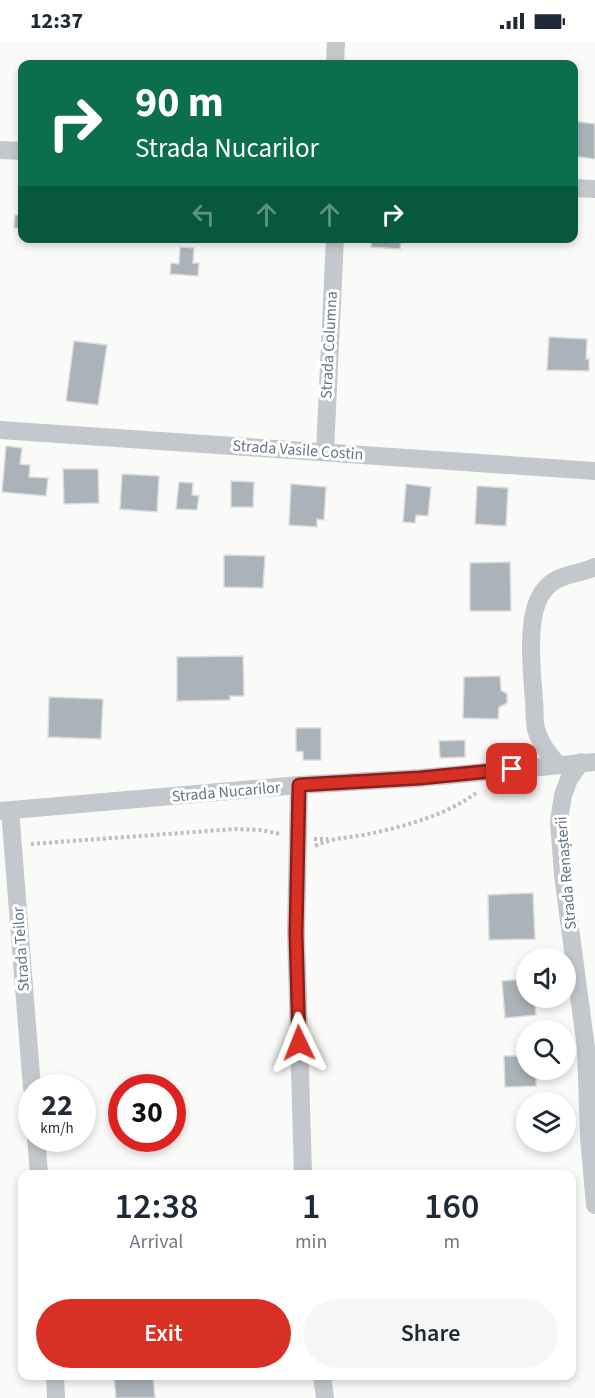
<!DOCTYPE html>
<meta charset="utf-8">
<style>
body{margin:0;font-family:"Source Sans 3",sans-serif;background:#f6f6f7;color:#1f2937;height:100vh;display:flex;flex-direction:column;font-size:22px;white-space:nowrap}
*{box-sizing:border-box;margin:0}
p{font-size:20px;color:#747a83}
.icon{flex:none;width:33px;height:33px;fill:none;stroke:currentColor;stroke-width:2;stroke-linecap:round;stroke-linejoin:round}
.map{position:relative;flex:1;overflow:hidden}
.details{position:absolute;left:18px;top:1128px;width:558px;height:210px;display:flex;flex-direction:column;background:#fff;border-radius:12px;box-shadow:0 3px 9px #0003}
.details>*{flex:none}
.top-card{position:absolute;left:18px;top:18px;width:560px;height:183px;border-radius:12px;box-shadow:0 3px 9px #0003;background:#0b6e4f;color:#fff;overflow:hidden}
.fabs{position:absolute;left:516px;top:906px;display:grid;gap:12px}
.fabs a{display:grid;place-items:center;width:60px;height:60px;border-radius:50%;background:#fff;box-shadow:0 3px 9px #0003;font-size:30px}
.speed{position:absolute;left:18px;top:1032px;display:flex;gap:12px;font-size:30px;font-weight:700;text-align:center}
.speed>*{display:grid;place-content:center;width:78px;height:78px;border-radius:50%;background:#fff;box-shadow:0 3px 9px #0003;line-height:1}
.speed small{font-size:15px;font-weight:400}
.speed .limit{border:9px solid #d22;background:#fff;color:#111}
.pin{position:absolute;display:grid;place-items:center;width:51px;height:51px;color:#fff;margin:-26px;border-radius:12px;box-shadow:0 3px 9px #0006}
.me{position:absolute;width:66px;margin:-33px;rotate:358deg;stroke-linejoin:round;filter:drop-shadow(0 0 4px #0008)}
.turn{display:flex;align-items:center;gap:21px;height:126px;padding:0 18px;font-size:27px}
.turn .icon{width:78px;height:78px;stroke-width:2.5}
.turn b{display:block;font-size:42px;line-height:51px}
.lanes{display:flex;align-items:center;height:57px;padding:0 18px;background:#0003;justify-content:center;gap:30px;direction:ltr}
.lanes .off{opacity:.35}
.eta{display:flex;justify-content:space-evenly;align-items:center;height:102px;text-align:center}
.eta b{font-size:36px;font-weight:600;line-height:42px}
.cta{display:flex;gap:12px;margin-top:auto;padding:12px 18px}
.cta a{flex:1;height:69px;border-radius:36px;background:#d93025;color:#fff;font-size:24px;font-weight:600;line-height:69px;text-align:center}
.cta a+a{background:#f6f6f7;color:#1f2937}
.status{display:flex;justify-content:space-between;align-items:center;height:42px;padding:0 30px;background:#fff;direction:ltr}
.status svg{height:16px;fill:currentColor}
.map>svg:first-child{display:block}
.building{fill:#aab3b9;stroke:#dcdcda;stroke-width:1.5}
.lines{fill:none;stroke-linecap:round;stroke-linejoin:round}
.path{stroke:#bbbfc2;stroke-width:4;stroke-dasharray:3 3;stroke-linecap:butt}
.street{stroke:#c3c8cc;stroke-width:18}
.route-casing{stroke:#8d1f18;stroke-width:15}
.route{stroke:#d93025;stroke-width:10}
.labels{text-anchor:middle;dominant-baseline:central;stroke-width:6;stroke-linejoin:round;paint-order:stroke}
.street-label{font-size:16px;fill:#657683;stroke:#fff}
</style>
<div class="status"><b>12:37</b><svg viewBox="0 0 49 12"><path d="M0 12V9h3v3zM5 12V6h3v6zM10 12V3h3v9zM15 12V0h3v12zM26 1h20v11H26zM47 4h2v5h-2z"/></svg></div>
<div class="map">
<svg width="595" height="1356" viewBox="0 0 595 1356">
<rect width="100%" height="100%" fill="#fafaf8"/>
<!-- building -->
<path class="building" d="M573,79L595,82V117L573,114Z
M21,158H22V186H14L15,173H20Z
M372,196H401L400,207L371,205Z
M180,205L194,206L193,221H199L198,234L170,232L171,221L179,222Z
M549,295L587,297L586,317H589V329L547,328Z
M74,299L107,303L98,363L66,359Z
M6,404L22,406L20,422L30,423L29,435L48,436L46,454L2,450Z
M63,427H98L99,461L64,462Z
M122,432L159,434L157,470L120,467Z
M231,439L254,440L253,465H231Z
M179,440L193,441L192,453L199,454L197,468L176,467Z
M291,442L326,445L324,478L317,477V485L289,483Z
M406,442L431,445L428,474L416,473L415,481L403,480Z
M477,444L508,446L506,484L475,482Z
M224,513L265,514L263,546L224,545Z
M510,520L511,569H470V521Z
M243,614L244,654H230V658L177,659V615Z
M500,634L501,648L507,652V661L499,665L498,677L463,676L464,635Z
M49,655L103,657L101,697L48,695Z
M296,686H321V718H303V710L296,709Z
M465,698V715L440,716L439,699Z
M533,851L535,897L489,898L488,853Z
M526,937V956H534L536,973L505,976L502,939Z
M504,1014H526V1028H536V1044L505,1045Z
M114,1334H153L155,1356H116Z"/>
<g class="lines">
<!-- path -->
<path class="path" d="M314,797H328
M31,802L235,787L261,788L280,792
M315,804C331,796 346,796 364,793C402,785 445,774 476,751"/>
<!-- street -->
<path class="street" d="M335,22L336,0
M0,108L22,109
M573,146L595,147
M0,388L595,429
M325,410L335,196
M581,720L569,737L563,753L559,779L563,833L586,1006L589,1095L595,1163
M557,722C548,711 540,701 536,687C534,678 535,668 534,659C532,632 529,602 533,576C535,565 538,555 545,547C558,531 578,533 595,525
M299,743L296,891L303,1132
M10,768L32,1046
M0,769L299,743L420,736L595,720
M36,1096L39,1132
M55,1334L56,1356
M322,1334L325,1356"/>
</g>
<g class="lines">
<defs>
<path id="route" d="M299,1001L296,891L299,743L420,736L512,727"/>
</defs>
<!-- route casing -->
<use href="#route" class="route-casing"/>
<!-- route -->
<use href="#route" class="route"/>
</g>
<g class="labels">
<!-- street labels -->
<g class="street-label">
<text transform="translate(329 303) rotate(-87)">Strada Columna</text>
<text transform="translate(298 408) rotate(4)">Strada Vasile Costin</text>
<text transform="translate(226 750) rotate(-5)">Strada Nucarilor</text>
<text transform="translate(566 831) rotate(-95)">Strada Renașterii</text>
<text transform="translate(21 907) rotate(-94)">Strada Teilor</text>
</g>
</g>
</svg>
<div class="fabs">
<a><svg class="icon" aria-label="sound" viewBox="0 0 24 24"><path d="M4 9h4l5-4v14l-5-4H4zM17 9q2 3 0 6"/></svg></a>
<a><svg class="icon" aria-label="search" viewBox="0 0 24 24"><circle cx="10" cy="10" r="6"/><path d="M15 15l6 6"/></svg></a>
<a><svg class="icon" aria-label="layers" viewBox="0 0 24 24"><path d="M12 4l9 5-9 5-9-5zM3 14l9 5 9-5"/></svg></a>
</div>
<div class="speed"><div>22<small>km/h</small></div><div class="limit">30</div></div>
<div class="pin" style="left:512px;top:727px;background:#d93025"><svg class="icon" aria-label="arrive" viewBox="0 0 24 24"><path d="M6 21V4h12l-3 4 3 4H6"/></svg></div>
<svg class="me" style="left:299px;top:1001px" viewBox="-20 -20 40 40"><path d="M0-17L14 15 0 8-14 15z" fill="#d93025" stroke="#fff" stroke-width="4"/></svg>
<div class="top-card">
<div class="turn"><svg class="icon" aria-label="right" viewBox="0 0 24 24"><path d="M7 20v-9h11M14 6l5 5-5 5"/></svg><div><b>90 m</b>Strada Nucarilor</div></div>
<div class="lanes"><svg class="icon off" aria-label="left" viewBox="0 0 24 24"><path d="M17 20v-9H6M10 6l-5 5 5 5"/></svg><svg class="icon off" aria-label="ahead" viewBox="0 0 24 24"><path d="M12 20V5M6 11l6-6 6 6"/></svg><svg class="icon off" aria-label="ahead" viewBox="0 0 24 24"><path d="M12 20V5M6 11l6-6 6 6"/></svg><svg class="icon" aria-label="right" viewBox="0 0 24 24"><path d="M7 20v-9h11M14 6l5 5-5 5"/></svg></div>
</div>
<section class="details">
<div class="eta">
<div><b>12:38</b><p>Arrival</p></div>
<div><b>1</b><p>min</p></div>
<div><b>160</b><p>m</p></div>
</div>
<div class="cta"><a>Exit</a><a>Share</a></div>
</section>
</div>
